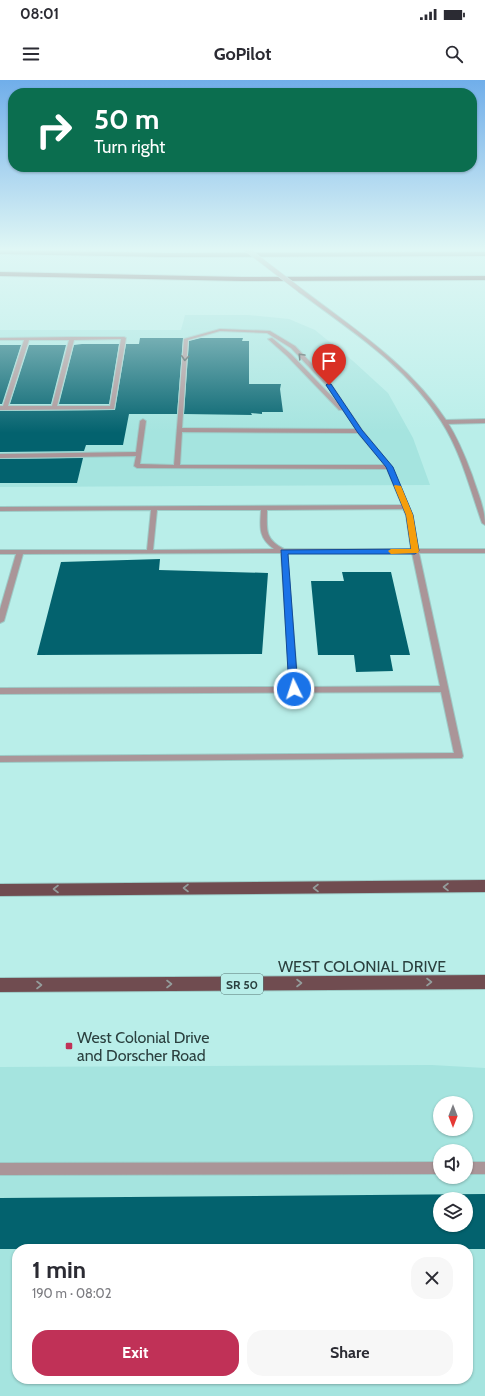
<!DOCTYPE html>
<meta charset="utf-8">
<style>
body{margin:0;font-family:Cabin,sans-serif;background:#f7f7f7;color:#2b2b33;height:100vh;display:flex;flex-direction:column;font-size:15px;white-space:nowrap}
*{box-sizing:border-box;margin:0}
p{font-size:13px;color:#7c7c81}
.icon{flex:none;width:22px;height:22px;fill:none;stroke:currentColor;stroke-width:2;stroke-linecap:round;stroke-linejoin:round}
.map{position:relative;flex:1;overflow:hidden}
.drawer{position:absolute;left:12px;top:1164px;width:461px;height:140px;display:flex;flex-direction:column;background:#fff;border-radius:16px;box-shadow:0 1px 3px #0004}
.drawer>*{flex:none}
.guide{position:absolute;left:8px;top:8px;width:469px;height:84px;border-radius:16px;box-shadow:0 1px 3px #0004;background:#0b6e4f;color:#fff;overflow:hidden}
.needle{width:26px;rotate:180deg}
.fabs{position:absolute;left:433px;top:1016px;display:grid;gap:8px}
.fabs a{display:grid;place-items:center;width:40px;height:40px;border-radius:50%;background:#fff;box-shadow:0 1px 3px #0004;font-size:20px}
.pin{position:absolute;display:grid;place-items:center;width:34px;height:34px;color:#fff;margin:-41px -17px;border-radius:50% 50% 50% 0;rotate:-45deg;box-shadow:0 0 4px #0007}
.pin .icon{rotate:45deg}
.me{position:absolute;width:44px;margin:-22px;rotate:356deg;stroke-linejoin:round;filter:drop-shadow(0 0 3px #0008)}
.turn{display:flex;align-items:center;gap:14px;height:84px;padding:0 20px;font-size:18px}
.turn .icon{width:52px;height:52px;stroke-width:2.5}
.turn b{display:block;font-size:28px;line-height:34px}
.round{display:grid;place-items:center;flex:none;width:42px;height:42px;border-radius:16px;background:#f7f7f7}
.head{display:flex;align-items:center;justify-content:space-between;height:68px;padding:0 20px}
h1{font-size:24px;font-weight:700;line-height:30px}
.cta{display:flex;gap:8px;margin-top:auto;padding:8px 20px}
.cta a{flex:1;height:46px;border-radius:16px;background:#c03157;color:#fff;font-size:16px;font-weight:700;line-height:46px;text-align:center}
.cta a+a{background:#f7f7f7;color:#2b2b33}
.status{display:flex;justify-content:space-between;align-items:center;height:28px;padding:0 20px;background:#fff;direction:ltr}
.status svg{height:11px;fill:currentColor}
header{display:flex;justify-content:space-between;align-items:center;height:52px;padding:0 20px;background:#fff;font-size:18px;font-weight:700}
.map>svg:first-child{display:block}
.built{fill:#a5e4df;fill-rule:evenodd}
.building{fill:#03626e;fill-rule:evenodd}
.lines{fill:none;stroke-linecap:round;stroke-linejoin:round}
.service-casing{stroke:#9dcbc7;stroke-width:2}
.tertiary-casing{stroke:#9dcbc7;stroke-width:2}
.trunk-casing{stroke:#9dcbc7;stroke-width:2}
.motorway-casing{stroke:#9dcbc7;stroke-width:2}
.service{fill:#aa9598;fill-rule:evenodd}
.tertiary{fill:#aa9598;fill-rule:evenodd}
.trunk{fill:#704c50;fill-rule:evenodd}
.motorway{fill:#674146;fill-rule:evenodd}
.tertiary-bridge-casing{stroke:#9dcbc7;stroke-width:5.5;stroke-linecap:butt}
.tertiary-bridge{stroke:#aa9598;stroke-width:4.5}
.oneway{stroke:#4b5555}
.oneway2{stroke:#949d9c}
.route{fill:#1a73e8;stroke:#114b97}
.slow{fill:#f59e0b}
.poi-dot{fill:#c03157;stroke:#b9eee9;stroke-width:1.5}
.labels{text-anchor:middle;dominant-baseline:central;stroke-width:4;stroke-linejoin:round;paint-order:stroke}
.shield{fill:#b9eee9;stroke:#567472;stroke-width:1}
.shield-label{font-size:12px;font-weight:bold;fill:#2b403f}
.near-street-label{font-size:16px;fill:#2b403f;stroke:#b9eee9}
.near-poi-label{font-size:16px;fill:#2b403f;stroke:#b9eee9;text-anchor:start}
</style>
<div class="status"><b>08:01</b><svg viewBox="0 0 49 12"><path d="M0 12V9h3v3zM5 12V6h3v6zM10 12V3h3v9zM15 12V0h3v12zM26 1h20v11H26zM47 4h2v5h-2z"/></svg></div>
<header><svg class="icon" aria-label="menu" viewBox="0 0 24 24"><path d="M4 6h16M4 12h16M4 18h16"/></svg>GoPilot<svg class="icon" aria-label="search" viewBox="0 0 24 24"><circle cx="10" cy="10" r="6"/><path d="M15 15l6 6"/></svg></header>
<div class="map">
<svg width="485" height="1316" viewBox="0 0 485 1316">
<rect width="100%" height="100%" fill="#b9eee9"/>
<!-- built -->
<path class="built" d="M185,235H248L289,239L315,250L353,281L388,313L413,358L430,405L0,407V250H181Z
M432,985L485,988V1316H0V987ZM440,1023H466V1049H440ZM440,1071H466V1097H440ZM440,1119H466V1145H440ZM17,1169H468V1299H17Z"/>
<!-- building -->
<path class="building" d="M140,258H183L177,334H129L123,365H86L84,371L0,372V331L115,330L126,264H139Z
M201,258H243L242,261H249V304H281L280,309L283,332H262V334L251,333L252,335L184,334L189,261Z
M82,264H119L109,324H59L74,265Z
M0,265H21L2,324H0Z
M29,265H66L51,324H10Z
M83,378L77,403H0V379Z
M160,479L159,490L268,493L262,574L37,575L61,482Z
M342,492H391L410,575H390L393,591L356,592L354,575H318L311,501H344Z
M485,1114V1169H0V1118ZM440,1119H466V1145H440Z"/>
<g class="lines">
<defs>
<path id="service" d="M220,249L270,251L295,266L331,304L362,350L392,387L412,435L418,469H485V473H419L463,676L462,678L0,682V676L454,673L441,612L0,614V608L290,607L281,473L23,474L4,541L0,543V529L16,474H0V470H147L151,430L0,431V427L402,425L387,389L137,388L134,386L136,376L0,378V374L136,372L140,341L143,339L146,341L140,384L174,385L184,259ZM220,251L267,253L291,268L327,306L340,325L291,274L272,258L268,259L287,276L339,330H343L356,349L182,348L188,260ZM182,352L358,353L385,385H180ZM403,429L406,435L411,469H284C264,459 267,449 267,430ZM157,430H261C260,447 258,458 274,469L153,470ZM287,473H412L440,606L298,607Z
M72,257H124L126,258L114,329L0,330V326H3L24,260H0V258ZM121,259L110,326H57L74,260ZM29,260H69L52,326H8Z
M485,339V343L445,344L442,342L445,340Z
M440,1082V1094L0,1095V1083Z
M466,1082H485V1094H466Z"/>
<path id="tertiary" d="M299,210H303C354,249 410,285 446,340C457,357 465,376 472,395C477,411 485,428 485,445L482,443C470,409 461,372 441,341C407,286 350,250 299,212Z"/>
<path id="trunk" d="M485,800V812L0,816V804Z
M485,895V909L0,912V898Z"/>
<path id="motorway" d="M0,170L166,173L485,172V176L166,177L0,174Z
M0,192L242,197L485,196V200L242,201L0,196Z"/>
</defs>
<!-- service casing -->
<use href="#service" class="service-casing"/>
<!-- tertiary casing -->
<use href="#tertiary" class="tertiary-casing"/>
<!-- trunk casing -->
<use href="#trunk" class="trunk-casing"/>
<!-- motorway casing -->
<use href="#motorway" class="motorway-casing"/>
<!-- service -->
<use href="#service" class="service"/>
<!-- tertiary -->
<use href="#tertiary" class="tertiary"/>
<!-- trunk -->
<use href="#trunk" class="trunk"/>
<!-- motorway -->
<use href="#motorway" class="motorway"/>
<defs>
<path id="tertiary-bridge" d="M245,168L301,211"/>
</defs>
<!-- tertiary-bridge casing -->
<use href="#tertiary-bridge" class="tertiary-bridge-casing"/>
<!-- tertiary-bridge -->
<use href="#tertiary-bridge" class="tertiary-bridge"/>
</g>
<!-- one-way arrows -->
<defs><path id="oneway-chevron" d="M-2-3.5L2.5 0L-2 3.5" fill="none" stroke-width="1.6" stroke-linecap="round" stroke-linejoin="round"/></defs>
<g class="oneway">
<use href="#oneway-chevron" transform="translate(301 276) rotate(-133)"/>
<use href="#oneway-chevron" transform="translate(185 278) rotate(94)"/>
</g>
<g class="oneway2">
<use href="#oneway-chevron" transform="translate(446 807) rotate(180)"/>
<use href="#oneway-chevron" transform="translate(186 808) rotate(180)"/>
<use href="#oneway-chevron" transform="translate(316 808) rotate(180)"/>
<use href="#oneway-chevron" transform="translate(56 809) rotate(180)"/>
<use href="#oneway-chevron" transform="translate(429 902)"/>
<use href="#oneway-chevron" transform="translate(299 903)"/>
<use href="#oneway-chevron" transform="translate(169 904)"/>
<use href="#oneway-chevron" transform="translate(39 905)"/>
</g>
<!-- sky -->
<linearGradient id="sky" x2="0" y2="1"><stop stop-color="#70aeea"/><stop offset="0.48" stop-color="#e0f7f5"/><stop offset="1" stop-color="#e0f7f5" stop-opacity="0"/></linearGradient>
<rect width="485" height="353" fill="url(#sky)"/>
<!-- route -->
<path class="route" d="M327,304H331L362,350L393,387L413,435L419,471L415,474H288L298,609L294,612L289,609L281,470L411,469L406,435L386,387L358,353L326,305Z"/>
<!-- slow -->
<path class="slow" d="M395,405L401,406L413,435L419,471L418,473L391,474L388,471L391,469H411L406,435L394,406Z"/>
<!-- markers -->
<rect class="poi-dot" x="65" y="962" width="8" height="8" rx="2"/>
<g class="labels">
<!-- shield labels -->
<rect class="shield" x="221" y="894" width="42" height="20" rx="3"/>
<g class="shield-label">
<text x="242" y="904">SR 50</text>
</g>
<!-- near-street labels -->
<g class="near-street-label">
<text x="362" y="886">WEST COLONIAL DRIVE</text>
</g>
<!-- near-poi labels -->
<g class="near-poi-label">
<text x="77" y="957">West Colonial Drive<tspan x="77" dy="18">and Dorscher Road</tspan></text>
</g>
</g>
</svg>
<div class="fabs">
<a><svg class="needle" viewBox="-14 -14 28 28"><path d="M0-13l5 13h-10z" fill="#e53935"/><path d="M0 13l5-13h-10z" fill="#7c7c81"/></svg></a>
<a><svg class="icon" aria-label="sound" viewBox="0 0 24 24"><path d="M4 9h4l5-4v14l-5-4H4zM17 9q2 3 0 6"/></svg></a>
<a><svg class="icon" aria-label="layers" viewBox="0 0 24 24"><path d="M12 4l9 5-9 5-9-5zM3 14l9 5 9-5"/></svg></a>
</div>
<div class="pin" style="left:329px;top:305px;background:#d93025"><svg class="icon" aria-label="arrive" viewBox="0 0 24 24"><path d="M6 21V4h12l-3 4 3 4H6"/></svg></div>
<svg class="me" style="left:294px;top:609px" viewBox="-20 -20 40 40"><circle r="17" fill="#1a73e8" stroke="#fff" stroke-width="3"/><path d="M0-11L8 9 0 5-8 9z" fill="#fff"/></svg>
<div class="guide">
<div class="turn"><svg class="icon" aria-label="right" viewBox="0 0 24 24"><path d="M7 20v-9h11M14 6l5 5-5 5"/></svg><div><b>50 m</b>Turn right</div></div>
</div>
<section class="drawer">
<div class="head"><div><h1>1 min</h1><p>190 m · 08:02</p></div><a class="round"><svg class="icon" aria-label="close" viewBox="0 0 24 24"><path d="M6 6l12 12M18 6L6 18"/></svg></a></div>
<div class="cta"><a>Exit</a><a>Share</a></div>
</section>
</div>
